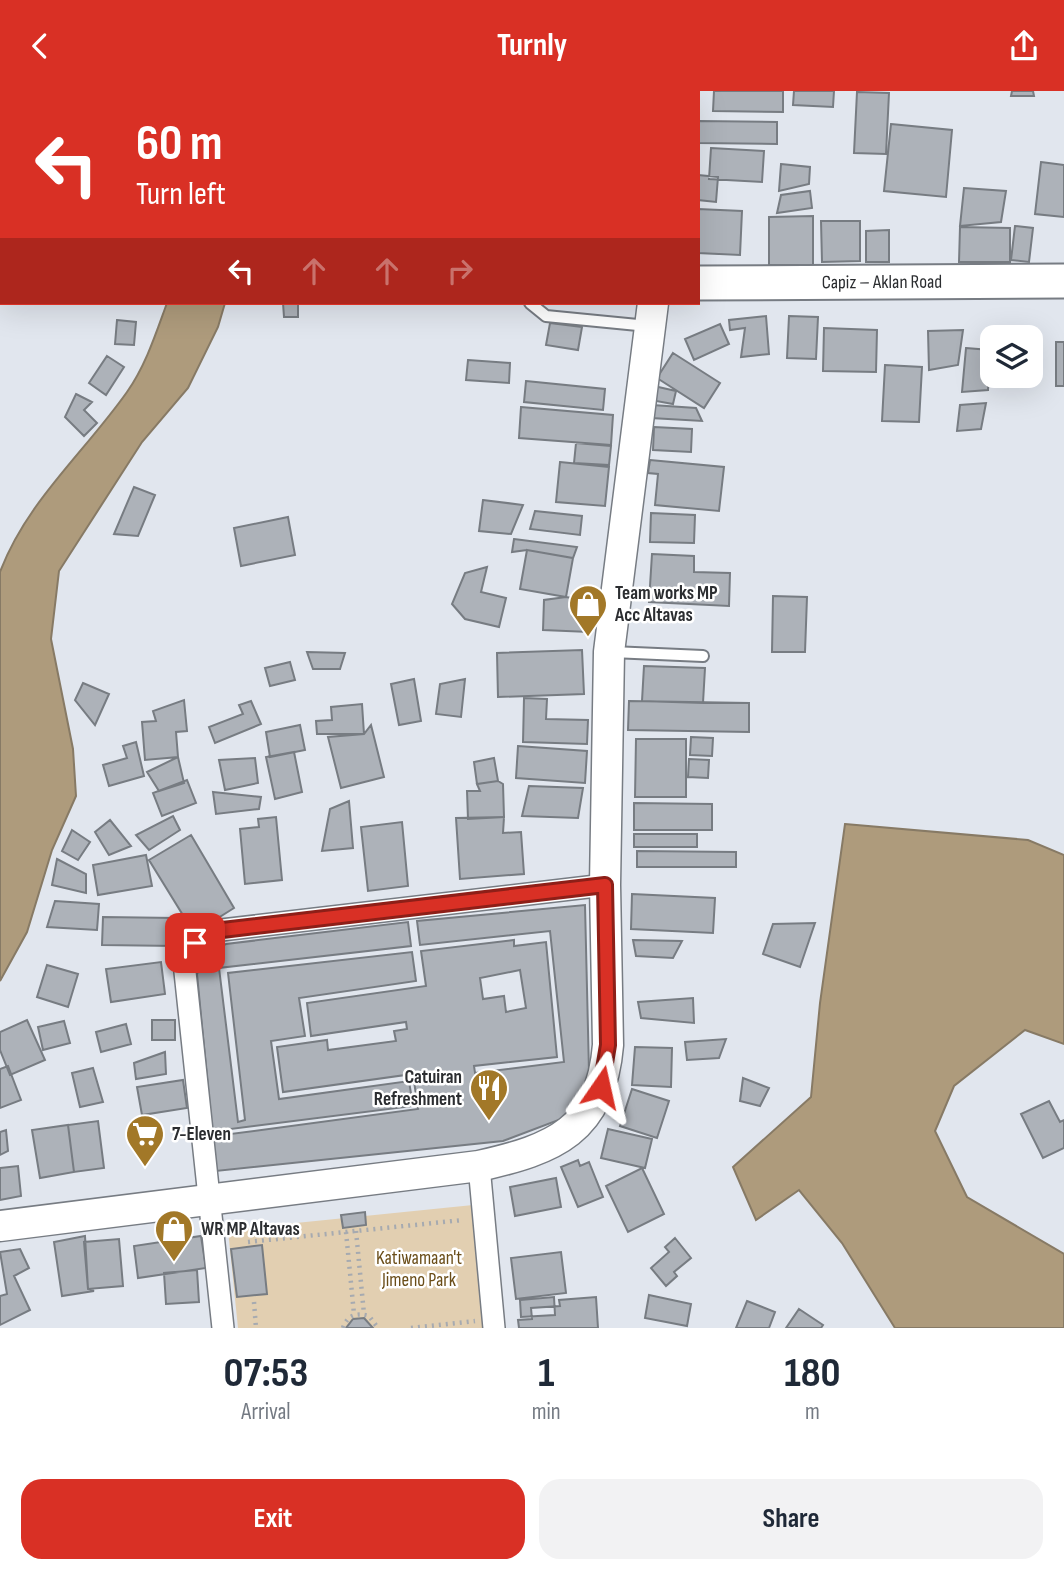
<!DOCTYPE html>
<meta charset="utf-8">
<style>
body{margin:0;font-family:"Sofia Sans Condensed",sans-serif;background:#f2f2f3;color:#1f2937;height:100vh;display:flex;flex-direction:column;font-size:26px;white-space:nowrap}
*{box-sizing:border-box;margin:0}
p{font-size:23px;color:#747a83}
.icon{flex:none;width:38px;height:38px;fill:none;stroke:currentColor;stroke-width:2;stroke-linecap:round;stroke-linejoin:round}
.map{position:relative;height:1237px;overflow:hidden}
.panel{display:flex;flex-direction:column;background:#fff;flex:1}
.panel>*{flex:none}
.banner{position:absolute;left:0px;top:0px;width:700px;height:214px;box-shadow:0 7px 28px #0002;background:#d93025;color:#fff;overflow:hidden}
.controls{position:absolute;left:980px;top:234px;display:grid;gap:14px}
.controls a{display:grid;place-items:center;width:63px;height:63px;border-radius:14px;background:#fff;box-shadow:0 7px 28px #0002;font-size:35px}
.pin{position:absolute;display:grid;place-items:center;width:60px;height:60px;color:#fff;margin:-30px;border-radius:14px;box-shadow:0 4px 10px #0006}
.me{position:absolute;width:77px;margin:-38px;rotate:11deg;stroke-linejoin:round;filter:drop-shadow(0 0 5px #0008)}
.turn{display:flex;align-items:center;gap:24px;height:147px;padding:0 21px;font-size:32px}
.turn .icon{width:91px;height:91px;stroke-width:2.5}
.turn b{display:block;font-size:49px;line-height:60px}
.lanes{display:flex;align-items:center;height:66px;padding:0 21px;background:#0003;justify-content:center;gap:35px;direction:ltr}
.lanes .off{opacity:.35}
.eta{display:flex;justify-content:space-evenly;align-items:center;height:119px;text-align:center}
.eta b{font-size:42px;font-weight:700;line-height:49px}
.cta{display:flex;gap:14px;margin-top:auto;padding:14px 21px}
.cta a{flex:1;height:80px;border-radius:21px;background:#d93025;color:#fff;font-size:28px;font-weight:700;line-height:80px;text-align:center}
.cta a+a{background:#f2f2f3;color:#1f2937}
header{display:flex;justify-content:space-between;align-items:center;height:91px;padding:0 21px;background:#d93025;color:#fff;font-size:32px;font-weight:700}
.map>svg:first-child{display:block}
.green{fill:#e2cfb1}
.water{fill:#ae9b7c;stroke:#877a65;stroke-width:2}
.building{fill:#adb2b9;stroke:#777c82;stroke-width:2;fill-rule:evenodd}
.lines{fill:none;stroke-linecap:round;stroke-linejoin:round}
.lane-casing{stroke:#777c83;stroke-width:14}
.street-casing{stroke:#777c83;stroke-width:24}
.secondary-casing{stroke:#777c83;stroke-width:33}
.primary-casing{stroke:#777c83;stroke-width:37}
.path{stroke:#a6aab0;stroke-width:4.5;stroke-dasharray:2 5;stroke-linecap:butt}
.lane{stroke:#fff;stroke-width:10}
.street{stroke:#fff;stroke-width:21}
.secondary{stroke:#fff;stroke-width:30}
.primary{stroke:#fff;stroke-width:33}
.route-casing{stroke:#8d1f18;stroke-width:18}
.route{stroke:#d93025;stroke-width:12}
.labels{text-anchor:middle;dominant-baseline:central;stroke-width:5;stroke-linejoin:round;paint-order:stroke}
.street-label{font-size:19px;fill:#2b2d30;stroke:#fff}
.poi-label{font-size:19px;font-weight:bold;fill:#2b2d30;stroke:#fff;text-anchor:start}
.park-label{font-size:19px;fill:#6a4d18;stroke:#fff}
</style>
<header><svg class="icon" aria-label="back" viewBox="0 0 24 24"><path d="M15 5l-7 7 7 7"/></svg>Turnly<svg class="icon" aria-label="share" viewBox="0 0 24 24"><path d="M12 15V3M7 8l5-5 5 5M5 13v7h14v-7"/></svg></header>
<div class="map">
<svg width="1064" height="1237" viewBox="0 0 1064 1237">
<rect width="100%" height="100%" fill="#e1e6ee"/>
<!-- green -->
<path class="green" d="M473,1114L486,1237H238L228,1139Z"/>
<!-- water -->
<path class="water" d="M167,212H225L218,236L188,297L142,351L59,480L51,548L73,658L76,705L52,759L27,841L0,890V481C27,410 84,362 127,301C146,274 156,242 167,212Z
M845,733L1028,749L1064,764V953L1025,939L954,995L935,1040L967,1106L1064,1163V1237H895L842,1152L799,1099L756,1129L733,1076L811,1006L820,912Z"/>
<!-- building -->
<path class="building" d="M714,0H783V21L713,20Z
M794,0H834L833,16L793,14Z
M1012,0H1033L1034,5H1011Z
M857,1L889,2L886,63L854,62Z
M698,30L777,31V53L698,52Z
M891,33L952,39L946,106L884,100Z
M711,57L764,60L762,91L709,88Z
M1041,71L1064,74V126L1035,123Z
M781,73L810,76L809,93L779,100Z
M698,84L718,86L716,111L698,109Z
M964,97L1006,100L1001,131L960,135Z
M810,100L812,117L777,122L781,104Z
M698,118L742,120L740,164L698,162Z
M813,125V174H769V126Z
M821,130H860V170L822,171Z
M1015,135L1033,137L1029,171L1011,169Z
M960,136L1010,137V171H959Z
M889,139V171H866V140Z
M283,212H298V226H284Z
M766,225L769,263L741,266L745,237L730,239L729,229Z
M789,225L818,226L816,268L787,267Z
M117,229L136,231L134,254L115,253Z
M550,232L582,236L578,259L546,254Z
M720,233L729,253L694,269L685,248Z
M824,237L877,239L876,281L823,280Z
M963,239L958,274L929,279L928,240Z
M1056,251H1064V295H1056Z
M966,257L990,259L988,299L962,301Z
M673,262L720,292L704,317L657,287Z
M107,265L124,276L106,304L89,292Z
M468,269L510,272L509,292L466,289Z
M885,274L922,276L919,331L882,330Z
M526,290L605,298L603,319L524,311Z
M654,295L676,300L673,313L656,310Z
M76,303L92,311L84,319L97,332L84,345L65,326Z
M986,312L981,338L957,340L960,314Z
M652,314L696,317L702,330L651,327Z
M521,316L613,324L611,354L519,347Z
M654,336L692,338L691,361L653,359Z
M576,352L611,355L609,374L574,372Z
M650,369L724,376L719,420L655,414L658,383L648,382Z
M560,371L609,376L605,415L556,411Z
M134,396L155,404L138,445L114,443Z
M483,409L523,414L511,443L479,440Z
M535,420L582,425L580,444L530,438Z
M651,422L695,424L694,452L650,451Z
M288,426L295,464L241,475L234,437Z
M514,448L577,456L573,467L527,459L512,461Z
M527,459L573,467L566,506L520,498Z
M652,463L694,465V481L730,482L729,515L649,511Z
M487,476L481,501L506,507L499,536L465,528L452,513L465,482Z
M773,505L807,506L805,561H772Z
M566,506L590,510L589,541L543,539L544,509Z
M582,559L584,603L498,606L497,562Z
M307,561L345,562L340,578H313Z
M290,571L295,589L270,595L265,577Z
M644,575L705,577L703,612L642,610Z
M414,588L421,630L399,634L391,593Z
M465,588L461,626L436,623L440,593Z
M83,592L109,603L95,634L75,609Z
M524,607L547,608L546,628L588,629L587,653L523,651Z
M184,609L187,640L176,641L178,666L145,669L142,631L156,630L153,620Z
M251,610L261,633L215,652L209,636L243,623L239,614Z
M629,610L749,612V641L628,639Z
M362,613L364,643H317L316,630L332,629L331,616Z
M300,634L305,659L270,666L266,641Z
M371,634L384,686L341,697L328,646L364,643Z
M691,646L713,647L712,665L690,664Z
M636,648H686V706H635Z
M136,651L144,685L109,695L103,674L127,667L123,655Z
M518,655L587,660L585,692L516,687Z
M294,661L302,701L275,708L266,666Z
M178,666L184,692L159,700L147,681Z
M255,667L258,692L225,699L219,669Z
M494,667L498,690L477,693L474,671Z
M689,668L709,669L708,687L688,686Z
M187,689L196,712L162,725L153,702Z
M498,690L503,693L504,726L468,728L467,700H480L477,693Z
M529,695L583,697L578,727L522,725Z
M213,701L261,706L259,718L216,723Z
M349,710L353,757L322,760L330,718Z
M634,712L712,713V739H634Z
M173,725L180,739L149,759L136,744Z
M276,726L282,789L245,793L240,738L259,736L258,728Z
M504,726L503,742L521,741L524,783L460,788L456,727Z
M110,729L131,755L109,764L95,741Z
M402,731L408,795L368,800L361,736Z
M72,739L90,751L78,769L62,760Z
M634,743H697V756H634Z
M191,744L234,817L194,842L149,769Z
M637,760L736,761V776H637Z
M146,764L152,795L98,804L93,774Z
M57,768L86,783V802L52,794Z
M632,803L715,807L713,842L631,838Z
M55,810L99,813L97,839L47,836Z
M585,814L589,981L587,999L564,1027L503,1050L216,1080L197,883L206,862L226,853L408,831L411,855L219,877L238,1031L245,1029L228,882L412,861L416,890L299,907L305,945L271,950L279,1008L409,990L413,1015L230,1038L231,1043L418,1018L413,983L283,1001L277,956L327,949L328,959L396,950L394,940L407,938L406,931L311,945L307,912L426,895L421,860L514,849V855L546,851L557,966L474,975L475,982L564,971L550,840L420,854L417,830ZM520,879L526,917L506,921L504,905L483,908L480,887Z
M103,826L176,827V855L102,854Z
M815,832L800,876L763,863L773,833Z
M633,849L682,850L673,867L636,865Z
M161,871L165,903L111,911L106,878Z
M47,874L78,883L68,916L37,906Z
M693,907L694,932L641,927L638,911Z
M27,929L45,969L10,984L0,959V941Z
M152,929H175V949H152Z
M64,930L70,952L43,959L38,936Z
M126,933L131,953L101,961L96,941Z
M726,948L719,967L687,969L685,951Z
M635,956L672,957L671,996L632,994Z
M165,961L166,983L136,988L134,972Z
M8,975L21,1009L0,1017V978Z
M93,977L103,1011L80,1016L72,982Z
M743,987L769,997L760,1015L740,1010Z
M183,989L187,1017L142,1024L137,996Z
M632,998L669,1010L657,1047L620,1035Z
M1049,1010L1060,1031L1064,1029V1057L1043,1067L1021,1023Z
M98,1030L104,1077L74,1081L68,1034Z
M68,1034L74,1081L40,1087L32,1039Z
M608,1038L652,1048L645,1077L601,1067Z
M6,1039L8,1060L0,1064V1041Z
M578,1069L580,1075L589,1071L603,1106L578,1116L561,1076Z
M18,1075L21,1105L0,1109V1077Z
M642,1077L664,1123L628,1141L606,1095Z
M556,1087L561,1116L515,1125L510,1096Z
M365,1121L366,1134L343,1137L341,1124Z
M85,1145L88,1198L94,1200L62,1205L54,1151Z
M201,1145L206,1177L138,1187L134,1155Z
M675,1147L691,1167L674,1181L677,1185L666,1195L651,1177L669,1161L665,1156Z
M119,1148L123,1195L88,1198L84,1151Z
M262,1154L267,1203L237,1206L231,1158Z
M20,1158L29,1177L14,1185L30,1219L0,1234V1205L7,1203L0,1161Z
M561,1161L566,1202L516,1208L511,1167Z
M197,1179L199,1211L166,1213L164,1182Z
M649,1204L691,1213L687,1235L645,1227Z
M554,1206L555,1224L521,1226L520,1209Z
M596,1206L598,1237H519L518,1229L532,1228L531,1217L560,1215L559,1209Z
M747,1210L775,1221L769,1237H736Z
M799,1218L823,1234L821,1237H786Z
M364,1227L373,1237H346L353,1228Z"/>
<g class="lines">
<defs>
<path id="lane" d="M530,212L546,225L648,235
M612,561L703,565"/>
<path id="street" d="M479,1075L494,1237
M223,1237L185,881C187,861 194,848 213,840L605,794"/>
<path id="secondary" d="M669,2V0
M0,1135L479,1075C554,1058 601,1040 608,954L605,794L609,561L653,212"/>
<g id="primary">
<path d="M0,152H2"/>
<path id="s1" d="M698,192L1064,190"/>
</g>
</defs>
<!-- lane casing -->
<use href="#lane" class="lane-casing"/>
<!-- street casing -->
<use href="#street" class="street-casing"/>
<!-- secondary casing -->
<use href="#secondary" class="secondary-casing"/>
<!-- primary casing -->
<use href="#primary" class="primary-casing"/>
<!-- path -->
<path class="path" d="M356,1140L364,1223
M346,1141L354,1223
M248,1151L463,1129
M254,1211L256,1237
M343,1237C347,1225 356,1221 369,1225L378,1237
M411,1237L475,1230"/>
<!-- lane -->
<use href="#lane" class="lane"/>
<!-- street -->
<use href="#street" class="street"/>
<!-- secondary -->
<use href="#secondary" class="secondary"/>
<!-- primary -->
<use href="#primary" class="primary"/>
</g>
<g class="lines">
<defs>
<path id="route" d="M195,852L214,840L605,794L608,954L601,996"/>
</defs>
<!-- route casing -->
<use href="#route" class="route-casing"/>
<!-- route -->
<use href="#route" class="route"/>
</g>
<!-- icons -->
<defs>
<symbol id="shop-pin" viewBox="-11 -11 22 30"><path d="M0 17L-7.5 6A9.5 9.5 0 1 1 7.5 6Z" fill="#a27828" stroke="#fff"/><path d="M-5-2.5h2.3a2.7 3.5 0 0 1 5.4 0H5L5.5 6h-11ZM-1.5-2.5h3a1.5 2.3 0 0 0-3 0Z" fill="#fff"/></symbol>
<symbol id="restaurant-pin" viewBox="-11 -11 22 30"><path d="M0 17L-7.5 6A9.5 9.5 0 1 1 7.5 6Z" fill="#a27828" stroke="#fff"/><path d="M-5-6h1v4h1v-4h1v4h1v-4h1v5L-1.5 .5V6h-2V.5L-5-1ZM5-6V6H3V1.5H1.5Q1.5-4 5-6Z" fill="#fff"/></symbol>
<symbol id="supermarket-pin" viewBox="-11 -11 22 30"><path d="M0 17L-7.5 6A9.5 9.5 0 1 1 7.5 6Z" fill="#a27828" stroke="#fff"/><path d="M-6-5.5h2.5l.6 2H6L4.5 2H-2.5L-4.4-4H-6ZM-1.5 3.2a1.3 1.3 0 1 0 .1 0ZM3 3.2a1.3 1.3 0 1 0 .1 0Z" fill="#fff"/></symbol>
</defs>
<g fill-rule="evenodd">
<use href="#shop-pin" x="566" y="491" width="44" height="60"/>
<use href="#restaurant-pin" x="467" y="975" width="44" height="60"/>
<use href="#supermarket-pin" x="123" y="1021" width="44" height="60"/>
<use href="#shop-pin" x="152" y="1116" width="44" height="60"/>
</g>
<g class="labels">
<!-- street labels -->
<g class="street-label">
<text stroke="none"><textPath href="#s1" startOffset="184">Capiz – Aklan Road</textPath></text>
</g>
<!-- poi labels -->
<g class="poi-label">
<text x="615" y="502">Team works MP<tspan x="615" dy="22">Acc Altavas</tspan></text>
<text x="462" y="986" text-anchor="end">Catuiran<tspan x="462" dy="22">Refreshment</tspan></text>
<text x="172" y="1043">7-Eleven</text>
<text x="201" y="1138">WR MP Altavas</text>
</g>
<!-- park labels -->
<g class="park-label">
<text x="419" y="1167">Katiwamaan't<tspan x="419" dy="22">Jimeno Park</tspan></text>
</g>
</g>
</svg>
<div class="controls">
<a><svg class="icon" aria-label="layers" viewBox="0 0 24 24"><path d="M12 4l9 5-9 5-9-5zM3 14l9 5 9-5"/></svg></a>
</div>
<div class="pin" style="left:195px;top:852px;background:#d93025"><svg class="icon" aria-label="arrive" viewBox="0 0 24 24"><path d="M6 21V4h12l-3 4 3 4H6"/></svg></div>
<svg class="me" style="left:601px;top:996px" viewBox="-20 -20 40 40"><path d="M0-17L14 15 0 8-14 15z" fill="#d93025" stroke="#fff" stroke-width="4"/></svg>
<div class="banner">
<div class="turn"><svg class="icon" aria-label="left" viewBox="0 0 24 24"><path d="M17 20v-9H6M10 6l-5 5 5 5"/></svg><div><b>60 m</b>Turn left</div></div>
<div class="lanes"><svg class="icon" aria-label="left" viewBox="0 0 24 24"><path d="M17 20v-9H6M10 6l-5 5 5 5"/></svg><svg class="icon off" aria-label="ahead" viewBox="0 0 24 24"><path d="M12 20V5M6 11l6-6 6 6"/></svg><svg class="icon off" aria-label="ahead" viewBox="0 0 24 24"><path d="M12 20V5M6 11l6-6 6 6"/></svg><svg class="icon off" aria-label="right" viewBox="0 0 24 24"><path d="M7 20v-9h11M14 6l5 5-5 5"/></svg></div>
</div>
</div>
<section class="panel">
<div class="eta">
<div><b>07:53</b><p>Arrival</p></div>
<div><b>1</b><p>min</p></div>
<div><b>180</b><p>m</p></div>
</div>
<div class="cta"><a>Exit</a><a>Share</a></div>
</section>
